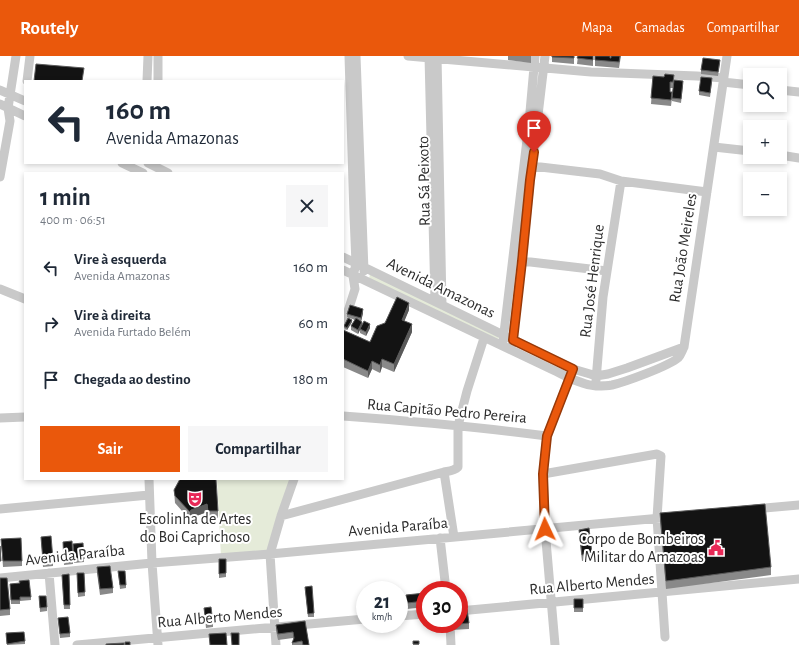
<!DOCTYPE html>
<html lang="pt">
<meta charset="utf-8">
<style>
body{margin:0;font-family:"Alegreya Sans",sans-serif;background:#f6f6f7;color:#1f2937;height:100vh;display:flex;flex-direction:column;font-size:15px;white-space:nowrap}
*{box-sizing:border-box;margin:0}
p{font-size:13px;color:#747a83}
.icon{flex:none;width:22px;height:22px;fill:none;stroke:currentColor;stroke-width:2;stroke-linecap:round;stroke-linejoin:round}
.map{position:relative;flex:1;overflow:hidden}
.details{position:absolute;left:24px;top:116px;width:320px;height:308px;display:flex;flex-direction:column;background:#fff;border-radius:0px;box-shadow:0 2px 6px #0003}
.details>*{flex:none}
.guide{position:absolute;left:24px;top:24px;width:320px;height:84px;border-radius:0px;box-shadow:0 2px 6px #0003;background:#fff;color:#1f2937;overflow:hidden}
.fabs{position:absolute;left:743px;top:12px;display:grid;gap:8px}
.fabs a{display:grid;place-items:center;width:44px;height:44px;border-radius:0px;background:#fff;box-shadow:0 2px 6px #0003;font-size:20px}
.speed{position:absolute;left:356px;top:525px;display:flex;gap:8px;font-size:20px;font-weight:700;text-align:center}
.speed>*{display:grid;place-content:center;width:52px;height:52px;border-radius:50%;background:#fff;box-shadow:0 2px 6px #0003;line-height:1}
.speed small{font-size:10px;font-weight:400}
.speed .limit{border:6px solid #d22;background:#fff;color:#111}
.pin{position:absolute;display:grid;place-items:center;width:34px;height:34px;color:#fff;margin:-41px -17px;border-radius:50% 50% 50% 0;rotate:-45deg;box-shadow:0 0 4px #0007}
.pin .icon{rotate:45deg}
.me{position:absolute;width:44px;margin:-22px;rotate:358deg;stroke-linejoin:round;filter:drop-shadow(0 0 3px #0008)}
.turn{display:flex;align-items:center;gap:14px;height:84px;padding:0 16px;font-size:18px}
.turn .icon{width:52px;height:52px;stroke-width:2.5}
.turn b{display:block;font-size:28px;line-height:34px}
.round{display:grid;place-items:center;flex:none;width:42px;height:42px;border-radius:0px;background:#f6f6f7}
.headline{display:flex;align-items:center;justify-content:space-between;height:68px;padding:0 16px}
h1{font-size:24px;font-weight:600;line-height:30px}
.cta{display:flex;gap:8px;margin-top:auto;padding:8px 16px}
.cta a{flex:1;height:46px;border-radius:0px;background:#ea580c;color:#fff;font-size:16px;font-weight:600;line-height:46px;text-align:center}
.cta a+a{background:#f6f6f7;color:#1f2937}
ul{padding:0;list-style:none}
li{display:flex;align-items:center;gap:12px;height:56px;padding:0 16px}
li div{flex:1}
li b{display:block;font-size:15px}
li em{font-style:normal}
header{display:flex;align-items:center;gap:24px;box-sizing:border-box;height:56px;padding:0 20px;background:#ea580c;color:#fff}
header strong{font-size:19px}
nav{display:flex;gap:22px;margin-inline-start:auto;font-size:14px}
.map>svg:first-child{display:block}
.green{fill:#e5ebd9}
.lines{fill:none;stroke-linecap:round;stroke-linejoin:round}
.minor{stroke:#c9c9c9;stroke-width:9}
.wall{fill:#898989}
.shaded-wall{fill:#5a5a5a}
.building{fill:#131313;stroke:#5a5a5a}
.route-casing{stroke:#983908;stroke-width:10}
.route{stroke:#ea580c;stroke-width:7}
.labels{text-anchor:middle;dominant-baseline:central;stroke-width:4;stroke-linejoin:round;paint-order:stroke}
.street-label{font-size:16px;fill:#2c2c2c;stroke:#fff}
.poi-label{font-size:16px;fill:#2c2c2c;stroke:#fff}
</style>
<header>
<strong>Routely</strong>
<nav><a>Mapa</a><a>Camadas</a><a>Compartilhar</a></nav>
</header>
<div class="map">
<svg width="799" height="589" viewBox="0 0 799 589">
<rect width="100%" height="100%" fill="#fff"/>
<!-- green -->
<path class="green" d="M370,217L499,279L498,286L369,224Z
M217,423H292L270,497L221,501Z"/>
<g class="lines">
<!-- minor -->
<path class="minor" d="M356,0L364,215
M408,0L591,16L697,20L724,22
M429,0L435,245
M437,0L442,249
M27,25L30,0
M147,25L148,0
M158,25V0
M723,26L750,29
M0,34L25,45
M780,34L799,36
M0,48L25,60
M714,91L750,95
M780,99L799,102
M122,107L143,117
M148,107L168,117
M532,110L600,118L621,125L707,136
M0,121L10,65L8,52L16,0
M343,201L442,249L534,294L573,313L590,318L596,320L608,318L627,312L684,291
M522,205L607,215
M343,214L553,314C566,320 581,329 596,330C602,330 607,330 612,329C625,326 669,310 678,302C681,299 682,295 684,291L727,0
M0,233L25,243
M343,271L355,233L353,220L356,208L354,159L349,0
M503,285L529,67L535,0
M512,289L522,205L530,125L532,110L545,0
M596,324L603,241L621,125
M343,360C411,365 479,371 547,380
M0,362L25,361
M444,416L454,481
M543,418L657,398L661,400L657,462L665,581
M149,423L152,507L158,589
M0,453L149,439
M754,453L799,449
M281,460L444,416C449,415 454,415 458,411V370L467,335L484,282
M440,482L446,534
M49,517L55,589
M0,522L152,507L270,498L672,461
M459,555C572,544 686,534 799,523
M399,560L425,558
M450,568L451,589
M77,589L365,563
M276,589L270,498L281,460L294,423
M555,589L545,473L543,418L547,380L571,318"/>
</g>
<!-- wall -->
<path class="wall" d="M508,0H531V7L508,4Z
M552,0H574V8L552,6Z
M578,0H593V10L577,8Z
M611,0H621L619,12L595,10V4L611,2Z
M720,7L718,20L701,18V14Z
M653,20L674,24L673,32H670V36L672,42L671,50L651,48Z
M712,26L710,41L699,39V35Z
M683,29L681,47L672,45V42Z
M409,254L404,265L412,276L394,316L382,311L380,317L372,313L368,322L343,311V274L370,286L385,267Z
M363,257L361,265L362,269L370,272L366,280L360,277V273L361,271L358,278L351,274V270L355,264L347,261V258Z
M352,266L347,274L344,272V270Z
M174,434L218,455V462L208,463L207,456L191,462L190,464L175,447Z
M660,457L771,511V519L666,533L660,465Z
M579,474L592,498V504L582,505L579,480Z
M41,481L53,504V510L43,511Z
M1,483L22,505V510L3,511Z
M63,486L73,504V508L64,509Z
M73,492L84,503V506L74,507Z
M219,503H226V521L219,522Z
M97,511L113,532V537L100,539L97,517Z
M118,515L126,529V532L120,533Z
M77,517H84L85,540L78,541Z
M69,518L70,553H64L62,519Z
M0,522L10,553V559L0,560Z
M305,531L314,557V561H308Z
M10,532L31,541V544L20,545V548H11Z
M425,537V551L407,553L406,539Z
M39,540L47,551V555L40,556Z
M574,543H583V556H574Z
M204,552L213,567V571L206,572Z
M58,562L70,577V581L60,582Z
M305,565L309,589H292V587L294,583L293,582L278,584L276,575V569Z
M469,567V573L451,574V568Z
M6,577L25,585V588L7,589Z
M413,585H419V589H413Z"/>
<!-- shaded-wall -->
<path class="shaded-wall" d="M409,247V254L402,271V264Z
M363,253V257L361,266V262Z
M352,264V266L347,274V272Z
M362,266V270L358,278V274Z
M370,268V272L366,280V276Z
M412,268V276L394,316V308Z
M382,303V311L380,317V309Z
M372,305V313L368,322V315Z
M207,448V456L191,462L190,464V456L191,454Z"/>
<!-- building -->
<path class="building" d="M552,0H574V2L552,1Z
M578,0H593V4L577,2Z
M595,0H610V2H611V0H620L619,6L595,4Z
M703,2L720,4L718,16L701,14Z
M36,8L84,12L82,25H34Z
M665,18L674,19L673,26H670V36H672L671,44L651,42L653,20L664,21Z
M701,21L712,22L710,37L699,35Z
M674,24L683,25L681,43L672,42Z
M397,241L409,247L402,264L412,268L394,308L382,303L380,309L372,305L368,315L343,303V274L370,286L377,270L385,267Z
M350,249L363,253L361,262L347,258Z
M348,262L352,264L347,272L344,270Z
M356,262L362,266L358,274L351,270Z
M364,265L370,268L366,276L360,273Z
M180,423H216L218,455H208L207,448L191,454L190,456L175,440L174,434Z
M765,448L771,511L666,525L660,457Z
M589,472L592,498L582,499L579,474Z
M51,480L53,504L43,505L41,481Z
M21,482L22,505H3L1,483Z
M72,485L73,504L64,505L63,486Z
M83,487L84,503H74L73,488Z
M0,490L1,505H0Z
M219,503H226V517L219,518Z
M110,510L113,532L100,533L97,511Z
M118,515H125L126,529H120Z
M77,517H84L85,536L78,537Z
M69,518L70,549H64L62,519Z
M0,522H7L10,553L0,554Z
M29,524L31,541H20V544H11L10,528L20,527L19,525Z
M312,530L314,557L308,558L305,531Z
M425,537V545L407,547L406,539Z
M39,540H46L47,551L40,552Z
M574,543H583V552H574Z
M211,551L213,567L206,568L204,552Z
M467,553L469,567L459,568V554Z
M68,561L70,577L60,578L58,562Z
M305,565L309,589H303L302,585L292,587L294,582L293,576L278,578L276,569Z
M24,576L25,585L7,588L6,577Z
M226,577L227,589H210L209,578Z
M231,577H239V589H232Z
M413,585H419V588H413Z
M125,586H130V589H125Z
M124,587V589H106V588Z"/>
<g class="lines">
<defs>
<path id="route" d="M534,96L530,124L522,205L513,284L573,313L547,380L543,418L545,473"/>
</defs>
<!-- route casing -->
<use href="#route" class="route-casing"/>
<!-- route -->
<use href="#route" class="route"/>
</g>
<!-- icons -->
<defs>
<symbol id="theatre-bare" viewBox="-9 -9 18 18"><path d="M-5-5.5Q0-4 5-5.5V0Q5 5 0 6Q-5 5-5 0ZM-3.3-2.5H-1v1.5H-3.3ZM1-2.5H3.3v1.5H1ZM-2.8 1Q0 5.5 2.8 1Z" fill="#e82957" stroke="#fff" stroke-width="2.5" paint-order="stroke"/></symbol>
<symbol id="civic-bare" viewBox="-9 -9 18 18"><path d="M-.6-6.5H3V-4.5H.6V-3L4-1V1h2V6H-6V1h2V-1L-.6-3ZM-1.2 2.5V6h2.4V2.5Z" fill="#e82957" stroke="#fff" stroke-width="2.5" paint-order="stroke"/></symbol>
</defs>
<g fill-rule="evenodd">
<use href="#theatre-bare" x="184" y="432" width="22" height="22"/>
<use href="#civic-bare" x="705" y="481" width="22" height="22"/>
</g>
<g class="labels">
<!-- street labels -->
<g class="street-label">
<text transform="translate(424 125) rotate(-91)">Rua Sá Peixoto</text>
<text transform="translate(683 192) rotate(-81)">Rua João Meireles</text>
<text transform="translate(592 225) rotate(-83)">Rua José Henrique</text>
<text transform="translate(441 232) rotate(26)">Avenida Amazonas</text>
<text transform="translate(447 355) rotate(5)">Rua Capitão Pedro Pereira</text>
<text transform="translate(398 471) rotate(-5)">Avenida Paraíba</text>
<text transform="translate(75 499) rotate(-6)">Avenida Paraíba</text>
<text transform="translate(592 528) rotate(-5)">Rua Alberto Mendes</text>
<text transform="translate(220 561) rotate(-5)">Rua Alberto Mendes</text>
</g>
<!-- poi labels -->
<g class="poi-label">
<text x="195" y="463">Escolinha de Artes<tspan x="195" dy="18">do Boi Caprichoso</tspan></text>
<text x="704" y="483" text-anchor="end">Corpo de Bombeiros<tspan x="704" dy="18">Militar do Amazoas</tspan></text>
</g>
</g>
</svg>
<div class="fabs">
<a><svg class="icon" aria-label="search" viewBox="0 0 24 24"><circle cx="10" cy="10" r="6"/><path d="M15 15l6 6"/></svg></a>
<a>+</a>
<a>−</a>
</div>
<div class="speed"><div>21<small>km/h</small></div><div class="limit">30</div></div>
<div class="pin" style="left:534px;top:96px;background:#d93025"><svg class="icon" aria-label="arrive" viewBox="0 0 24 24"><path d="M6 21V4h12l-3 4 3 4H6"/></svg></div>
<svg class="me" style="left:545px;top:473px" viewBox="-20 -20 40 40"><path d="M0-17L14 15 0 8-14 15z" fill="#ea580c" stroke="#fff" stroke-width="4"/></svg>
<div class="guide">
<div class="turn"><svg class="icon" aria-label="left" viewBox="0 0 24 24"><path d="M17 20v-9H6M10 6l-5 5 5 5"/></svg><div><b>160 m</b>Avenida Amazonas</div></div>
</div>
<section class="details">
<div class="headline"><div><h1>1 min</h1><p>400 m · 06:51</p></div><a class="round"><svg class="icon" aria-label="close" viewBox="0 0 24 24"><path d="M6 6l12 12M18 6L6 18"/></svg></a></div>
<ul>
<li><svg class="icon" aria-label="left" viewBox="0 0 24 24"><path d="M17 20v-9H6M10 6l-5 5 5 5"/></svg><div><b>Vire à esquerda</b><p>Avenida Amazonas</p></div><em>160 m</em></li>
<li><svg class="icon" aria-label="right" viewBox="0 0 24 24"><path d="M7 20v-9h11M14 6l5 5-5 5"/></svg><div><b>Vire à direita</b><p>Avenida Furtado Belém</p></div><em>60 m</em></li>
<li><svg class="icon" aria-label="arrive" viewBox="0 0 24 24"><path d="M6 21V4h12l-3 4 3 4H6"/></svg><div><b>Chegada ao destino</b></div><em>180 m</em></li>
</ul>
<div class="cta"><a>Sair</a><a>Compartilhar</a></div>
</section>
</div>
